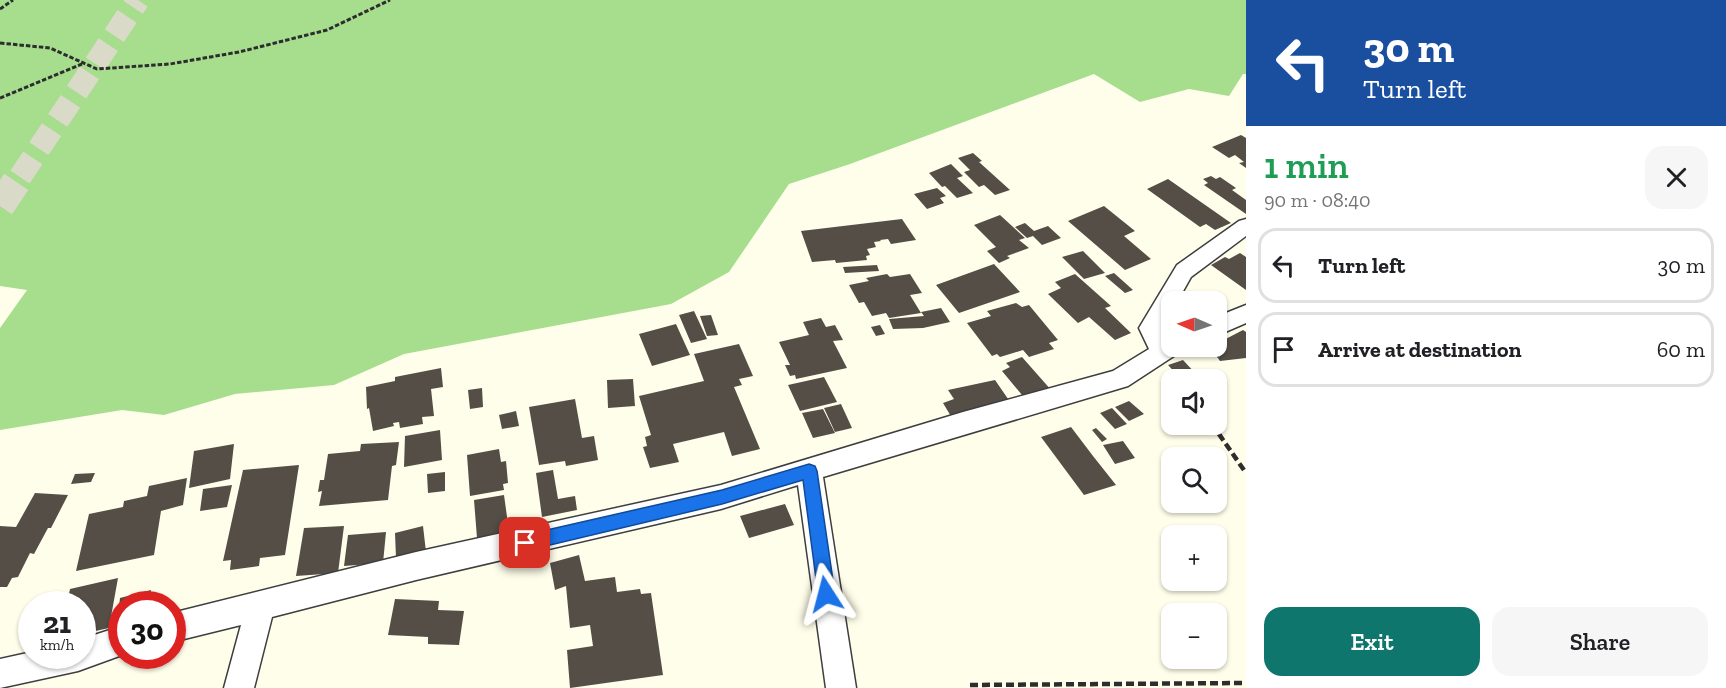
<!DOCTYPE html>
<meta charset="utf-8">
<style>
body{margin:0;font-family:"Zilla Slab",serif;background:#f6f6f6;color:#202124;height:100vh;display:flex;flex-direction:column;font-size:22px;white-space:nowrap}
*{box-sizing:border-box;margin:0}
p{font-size:20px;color:#757577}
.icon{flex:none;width:33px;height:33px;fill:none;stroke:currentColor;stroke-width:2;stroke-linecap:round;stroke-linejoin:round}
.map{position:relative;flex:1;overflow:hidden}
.drawer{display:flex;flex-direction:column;background:#fff;width:480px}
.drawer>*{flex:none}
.banner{background:#1a4fa0;color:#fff;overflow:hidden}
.needle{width:39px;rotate:272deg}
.tools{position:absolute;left:1161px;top:291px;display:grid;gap:12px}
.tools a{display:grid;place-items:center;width:66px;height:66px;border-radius:12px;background:#fff;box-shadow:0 2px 4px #0004;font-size:30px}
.speed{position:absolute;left:18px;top:591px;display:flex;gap:12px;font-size:30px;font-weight:700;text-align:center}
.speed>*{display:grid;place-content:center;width:78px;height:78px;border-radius:50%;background:#fff;box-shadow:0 2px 4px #0004;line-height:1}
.speed small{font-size:15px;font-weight:400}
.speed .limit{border:9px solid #d22;background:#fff;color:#111}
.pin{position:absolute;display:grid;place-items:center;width:51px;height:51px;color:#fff;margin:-26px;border-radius:12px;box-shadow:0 3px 9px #0006}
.me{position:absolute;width:66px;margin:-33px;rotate:351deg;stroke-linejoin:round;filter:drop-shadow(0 0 4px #0008)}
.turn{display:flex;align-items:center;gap:21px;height:126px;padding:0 18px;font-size:27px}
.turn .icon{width:78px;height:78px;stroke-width:2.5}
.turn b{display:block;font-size:42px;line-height:51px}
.round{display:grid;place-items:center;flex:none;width:63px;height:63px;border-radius:18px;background:#f6f6f6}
.summary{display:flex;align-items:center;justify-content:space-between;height:102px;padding:0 18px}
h1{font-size:36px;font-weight:600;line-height:45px;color:#1e9e55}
.cta{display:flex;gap:12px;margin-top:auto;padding:12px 18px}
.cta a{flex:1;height:69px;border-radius:18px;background:#0f766e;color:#fff;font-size:24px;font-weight:600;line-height:69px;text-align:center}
.cta a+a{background:#f6f6f6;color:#202124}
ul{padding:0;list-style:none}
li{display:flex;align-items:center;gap:18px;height:75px;margin:0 12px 9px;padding:0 6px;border:3px solid #e0e0e0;border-radius:18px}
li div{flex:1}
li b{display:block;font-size:22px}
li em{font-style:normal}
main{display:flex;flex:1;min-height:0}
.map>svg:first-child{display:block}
.forest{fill:#a7de8e}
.building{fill:#554e47}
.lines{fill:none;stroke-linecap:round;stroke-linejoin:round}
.secondary-tunnel-far1{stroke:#dadac9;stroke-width:23;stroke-dasharray:23 11;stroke-linecap:butt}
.secondary-tunnel{stroke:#dadac9;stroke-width:29;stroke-dasharray:29 15;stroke-linecap:butt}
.street-casing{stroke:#3e3e3e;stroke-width:3}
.path-far2{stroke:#2d2d2d;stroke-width:3;stroke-dasharray:4.5 2;stroke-linecap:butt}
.path-far1{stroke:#2d2d2d;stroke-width:4;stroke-dasharray:5 3;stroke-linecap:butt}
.path{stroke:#2d2d2d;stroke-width:4.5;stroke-dasharray:8 4;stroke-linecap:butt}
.street{fill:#fff;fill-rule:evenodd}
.route{fill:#1a73e8;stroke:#114b97;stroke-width:1.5}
</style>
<main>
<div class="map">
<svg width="1246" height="688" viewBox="0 0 1246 688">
<rect width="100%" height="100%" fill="#fffeea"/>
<!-- forest -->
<path class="forest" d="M0,0H1246V74H1243L1229,96L1189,89L1140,102L1094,74L850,164L789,184L729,272L671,304L404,354L334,385L235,394L164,415L122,410L0,430V328L27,290L0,286Z"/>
<!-- building -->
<path class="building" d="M1241,135L1246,138V168L1239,163L1244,162L1235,155L1229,158L1212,147Z
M973,153L982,161L979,162L1010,190L995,195L984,185L979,187L964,172L970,170L958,158Z
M951,164L963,176L957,178L973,193L957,198L945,186L942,187L929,173Z
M1211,176L1216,179L1220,177L1236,188L1232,190L1246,200V214L1204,185L1208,183L1203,179Z
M1168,179L1231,223L1215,230L1206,224L1200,227L1147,189Z
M937,188L946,196L940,198L944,203L927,209L914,194Z
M1104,206L1135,231L1124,236L1151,259L1125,270L1068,221Z
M1000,215L1025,238L1019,240L1029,248L1007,256L1010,258L999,263L987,251L996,247L974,225Z
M902,219L916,240L891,244L888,239L880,240L881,241L874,242L876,247L867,249L870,255L866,256L867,260L836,263L835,260L812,262L801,231Z
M1025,223L1034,231L1048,226L1061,238L1042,245L1033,236L1027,238L1015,227Z
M1083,251L1105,273L1084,279L1062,257Z
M1240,253L1246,257V290L1211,265L1225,257L1229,259Z
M994,264L1020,292L959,313L936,285Z
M877,265L879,271L845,273L843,267Z
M1114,273L1133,290L1125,293L1105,276Z
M887,274L890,277L910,274L922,293L910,295L921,313L889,318L886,313L872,316L864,302L859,303L849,285L869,281L866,278Z
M1075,274L1111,306L1105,308L1131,333L1115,340L1089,317L1078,323L1048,294L1061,288L1055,282Z
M1016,303L1022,307L1029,305L1058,340L1049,343L1054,349L1029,357L1023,350L1000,357L997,354L992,356L967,323L991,316L987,311Z
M941,308L950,322L923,328L893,329L889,319L924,316L921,312Z
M694,311L707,339L691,343L679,315Z
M711,315L718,335L707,336L700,316Z
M821,318L826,327L835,325L843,340L833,341L847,368L796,379L795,375L790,376L785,365H790L779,342L809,335L803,322Z
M676,324L690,355L652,366L639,334Z
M880,325L885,334L876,336L871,327Z
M1243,330L1246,332V358L1220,361L1209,346H1216V344Z
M739,344L753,376L739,379L742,385L734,387L760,449L732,456L724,432L673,444L679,462L650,468L643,447L647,446L645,437L651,435L639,396L704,381L694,354Z
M1022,357L1052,391L1027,401L1002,371L1010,367L1006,363Z
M1183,360L1196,374L1180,378L1168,365Z
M441,368L443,387L431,389L434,416L422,417L423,424L400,428L399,422L393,423L394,426L373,431L369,408L367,409L366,387L395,381V377Z
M824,377L837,402L800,411L788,385Z
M633,379L635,406L608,408L607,380Z
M995,380L1015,409L955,423L943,403L954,399L948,390Z
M482,388L483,407L470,409L468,390Z
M575,399L582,438L594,436L598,460L566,466L565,461L539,465L529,407Z
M1129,401L1144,414L1129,421L1115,407Z
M841,404L852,428L835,432L824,408Z
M1112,408L1127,424L1115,429L1100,413Z
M823,409L835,433L813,438L802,413Z
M516,411L519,426L502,429L499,415Z
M1071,427L1093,456L1116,485L1084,495L1041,437Z
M1096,428L1107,439L1102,442L1092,430Z
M440,430L442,460L404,467L405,436Z
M1123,441L1135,458L1115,464L1103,445Z
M399,442L396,465L392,466L388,500L319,506L322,491L318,492L320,480H324L328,454L360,451L361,444Z
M234,444L230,479L189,488L194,451Z
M499,449L501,462L506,461L508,483L503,484L504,490L470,496L467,455Z
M299,465L285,555L260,558L259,566L230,570L231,560L223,561L243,470Z
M553,470L558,499L575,496L577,510L542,517L536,473Z
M445,472V491L428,493L427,474Z
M95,473L91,482L71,484L75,474Z
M187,478L183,505L161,511L154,555L76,571L89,514L123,507L124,501L147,496L149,486Z
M232,485L227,507L200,511L203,489Z
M35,493L68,495L51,528H48L34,554L30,553L18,577L12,578L7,587H0V526L16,527Z
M504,495L509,531L477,538L474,500Z
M785,504L794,525L749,538L740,516Z
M344,526L338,573L296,576L304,528Z
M423,526L426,552L396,558L395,533Z
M386,532L383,563L344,566L348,535Z
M579,555L585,581L615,577L617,592L640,589L641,594L651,593L663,675L570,688L567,650L593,646L590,625L570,628L566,586L555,590L550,563Z
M118,578L109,628L82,634V604H67L70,589Z
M151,590L149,604H122V626L117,627L120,598Z
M395,599L439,601L438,610L464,611L459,645L428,644V637L388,635Z"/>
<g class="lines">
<!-- secondary-tunnel-far1 -->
<path class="secondary-tunnel-far1" d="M20,177L138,0"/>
<!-- secondary-tunnel -->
<path class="secondary-tunnel" d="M0,206L21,175"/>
<defs>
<path id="street" d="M1246,219V236L1191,277L1177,302H1172V311L1161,328L1166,339L1172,337V346H1183L1180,352L1128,386L823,477L856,688H826L798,485L721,509L416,580L272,617L254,688H224L241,625L172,642V613L416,552L721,485L963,412L1113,371L1149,349L1139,328L1177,265L1239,221Z
M1246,305V323L1216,336V317Z
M122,626V655L78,671L0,688V659L32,652V656H82V639Z"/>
</defs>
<!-- street casing -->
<use href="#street" class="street-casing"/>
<!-- path-far2 -->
<path class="path-far2" d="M0,9L13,0
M0,43L50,48L97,69L170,64L239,52L327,30L390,0
M0,98L82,64"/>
<!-- path-far1 -->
<path class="path-far1" d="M1175,370L1181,380"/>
<!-- path -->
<path class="path" d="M1212,424L1246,473
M970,685L1246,683"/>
<!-- street -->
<use href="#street" class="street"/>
</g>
<!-- route -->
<path class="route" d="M809,464L815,466L817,471L835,594L832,601L826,603L820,601L818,594L803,480L722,504L525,551L519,549L517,543L519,538L525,535L722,490Z"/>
</svg>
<div class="tools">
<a><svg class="needle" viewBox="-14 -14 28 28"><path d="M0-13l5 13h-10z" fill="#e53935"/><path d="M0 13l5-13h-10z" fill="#757577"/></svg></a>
<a><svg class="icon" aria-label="sound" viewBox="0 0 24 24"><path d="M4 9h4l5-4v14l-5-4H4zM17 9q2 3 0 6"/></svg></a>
<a><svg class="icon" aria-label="search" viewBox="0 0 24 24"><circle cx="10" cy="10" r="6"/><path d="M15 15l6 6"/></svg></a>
<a>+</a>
<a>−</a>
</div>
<div class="speed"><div>21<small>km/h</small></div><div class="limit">30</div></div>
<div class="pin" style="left:525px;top:543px;background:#d93025"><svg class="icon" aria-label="arrive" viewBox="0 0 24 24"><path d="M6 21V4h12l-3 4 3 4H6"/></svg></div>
<svg class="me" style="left:826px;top:594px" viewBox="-20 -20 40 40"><path d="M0-17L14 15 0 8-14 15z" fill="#1a73e8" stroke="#fff" stroke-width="4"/></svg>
</div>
<section class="drawer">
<div class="banner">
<div class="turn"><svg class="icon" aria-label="left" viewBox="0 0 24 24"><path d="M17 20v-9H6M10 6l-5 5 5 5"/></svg><div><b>30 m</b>Turn left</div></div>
</div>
<div class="summary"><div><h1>1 min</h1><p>90 m · 08:40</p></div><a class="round"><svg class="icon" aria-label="close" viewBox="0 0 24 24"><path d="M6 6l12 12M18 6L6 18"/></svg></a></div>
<ul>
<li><svg class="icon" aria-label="left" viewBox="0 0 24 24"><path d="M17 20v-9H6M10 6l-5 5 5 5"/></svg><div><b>Turn left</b></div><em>30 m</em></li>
<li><svg class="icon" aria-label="arrive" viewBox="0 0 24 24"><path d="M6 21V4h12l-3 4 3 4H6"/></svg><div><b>Arrive at destination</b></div><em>60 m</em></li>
</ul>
<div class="cta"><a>Exit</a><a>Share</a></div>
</section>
</main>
